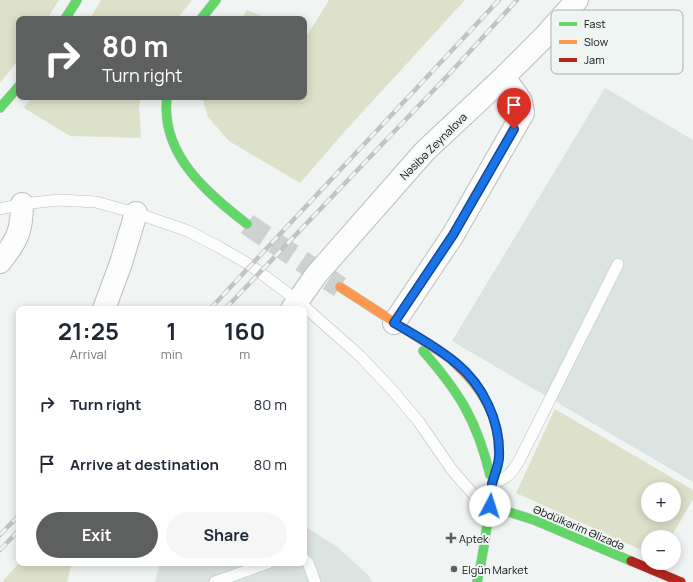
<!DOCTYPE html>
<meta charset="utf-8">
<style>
body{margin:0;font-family:Manrope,sans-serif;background:#f6f6f7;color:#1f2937;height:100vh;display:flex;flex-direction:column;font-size:15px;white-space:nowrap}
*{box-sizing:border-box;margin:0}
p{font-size:13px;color:#747a83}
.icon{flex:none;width:22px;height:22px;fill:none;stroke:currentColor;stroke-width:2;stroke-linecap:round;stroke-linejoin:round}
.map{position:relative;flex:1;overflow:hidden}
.panel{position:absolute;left:16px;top:306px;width:291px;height:260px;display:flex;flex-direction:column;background:#fff;border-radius:8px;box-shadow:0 2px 10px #0003}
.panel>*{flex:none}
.hud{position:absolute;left:16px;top:16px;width:291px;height:84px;border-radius:8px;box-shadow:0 2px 10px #0003;background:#5e605f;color:#fff;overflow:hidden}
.fabs{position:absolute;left:641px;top:482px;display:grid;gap:8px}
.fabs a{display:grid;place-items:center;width:40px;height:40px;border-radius:50%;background:#fff;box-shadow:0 2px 10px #0003;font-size:20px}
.pin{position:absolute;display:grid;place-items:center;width:34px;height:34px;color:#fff;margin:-41px -17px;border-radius:50% 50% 50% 0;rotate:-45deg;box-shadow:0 0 4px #0007}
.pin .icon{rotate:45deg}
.me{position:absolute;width:44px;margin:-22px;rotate:5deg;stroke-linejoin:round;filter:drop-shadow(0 0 3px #0008)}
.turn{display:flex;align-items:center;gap:14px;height:84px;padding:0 20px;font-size:18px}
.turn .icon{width:52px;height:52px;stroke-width:2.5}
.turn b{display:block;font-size:28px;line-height:34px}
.eta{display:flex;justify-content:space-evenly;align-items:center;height:68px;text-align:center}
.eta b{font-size:24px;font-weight:700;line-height:28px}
.button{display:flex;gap:8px;margin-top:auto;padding:8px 20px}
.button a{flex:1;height:46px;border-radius:24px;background:#5e605f;color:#fff;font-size:16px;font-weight:700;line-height:46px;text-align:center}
.button a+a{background:#f6f6f7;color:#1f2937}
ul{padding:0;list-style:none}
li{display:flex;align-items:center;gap:12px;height:60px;padding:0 20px}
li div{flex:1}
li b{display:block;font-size:15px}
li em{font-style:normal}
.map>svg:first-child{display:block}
.built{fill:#dbe4e1}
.green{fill:#dde1c9;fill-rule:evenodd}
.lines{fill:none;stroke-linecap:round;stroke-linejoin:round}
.secondary-tunnel{stroke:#ced2d0;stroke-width:22;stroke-dasharray:22 11;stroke-linecap:butt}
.lane-casing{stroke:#bcbebd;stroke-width:12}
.street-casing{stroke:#bcbebd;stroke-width:24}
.fast-casing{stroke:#bcbebd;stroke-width:10}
.slow-casing{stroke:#bcbebd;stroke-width:10}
.jam-casing{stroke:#bcbebd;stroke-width:10}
.lane{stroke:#fdfdfd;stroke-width:11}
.street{stroke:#fdfdfd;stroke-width:22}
.fast{stroke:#63d668;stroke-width:9}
.slow{stroke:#ff974d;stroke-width:9}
.jam{stroke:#b3261e;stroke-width:9}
.rail-casing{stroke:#c2c3c2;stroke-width:4.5}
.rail{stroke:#eff5f3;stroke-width:3;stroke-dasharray:9;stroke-linecap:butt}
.route-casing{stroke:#114b97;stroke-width:10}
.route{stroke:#1a73e8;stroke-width:7}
.poi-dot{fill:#5e605f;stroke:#eff5f3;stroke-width:1.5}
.labels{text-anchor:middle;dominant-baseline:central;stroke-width:4;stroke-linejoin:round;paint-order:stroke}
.street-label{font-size:11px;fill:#0f1110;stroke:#eff5f3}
.poi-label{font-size:11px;fill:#0f1110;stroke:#eff5f3;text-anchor:start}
.key{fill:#eff5f3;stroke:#acb1af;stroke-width:1}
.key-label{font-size:11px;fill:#0f1110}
</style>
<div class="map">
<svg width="693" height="582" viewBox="0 0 693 582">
<rect width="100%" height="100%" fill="#f0f4f2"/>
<!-- built -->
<path class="built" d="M605,88L693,140V482L452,341Z
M304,526L336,546L369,576L372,582H155L160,563H304Z"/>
<!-- green -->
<path class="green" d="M0,0H59L47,19H19V59L0,83Z
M101,0H192L177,19H90Z
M329,0H465L346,130L300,183L229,141L208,117L202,97H304V33L308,34Z
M247,10L269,19H241Z
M32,97H141L139,106L141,138L70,136L24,108Z
M555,409L693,490V499L671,537H648V553L516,493ZM648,489H674V515H648Z
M19,563H72L67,582H2Z"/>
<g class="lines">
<!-- secondary-tunnel -->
<path class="secondary-tunnel" d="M247,224L340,287"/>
<defs>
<path id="lane" d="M0,209L22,204L59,200L96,202L136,213L188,231L219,247L250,265L298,301L360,356L393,391L419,422L452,470L473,494L490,506
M493,484C507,478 511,474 519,461L618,264
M304,559L308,563L315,582
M215,582L268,563"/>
<path id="street" d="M0,262C17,241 22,231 22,204
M104,309L121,263L136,213
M292,309L316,275L425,151L504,77L544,37L577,0
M394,323L453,235L523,113L521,101L504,77"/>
<path id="fast" d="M65,19L77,0
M201,19L216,0
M167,97C160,154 207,193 247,224
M0,108L19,86
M423,351C460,393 477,421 490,475
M490,506L534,520L631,561
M477,582C484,552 488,521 491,490C493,482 496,474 498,466C500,450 498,430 492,414"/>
<path id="slow" d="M340,287L448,357C467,374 482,390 492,414"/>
<path id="jam" d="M631,561L681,582"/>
</defs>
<!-- lane casing -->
<use href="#lane" class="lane-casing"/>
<!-- street casing -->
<use href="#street" class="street-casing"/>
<!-- fast casing -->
<use href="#fast" class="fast-casing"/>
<!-- slow casing -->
<use href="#slow" class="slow-casing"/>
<!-- jam casing -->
<use href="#jam" class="jam-casing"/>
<!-- lane -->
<use href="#lane" class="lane"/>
<!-- street -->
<use href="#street" class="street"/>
<!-- fast -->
<use href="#fast" class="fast"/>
<!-- slow -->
<use href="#slow" class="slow"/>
<!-- jam -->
<use href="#jam" class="jam"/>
<defs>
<path id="rail" d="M210,309L499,0
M225,309L451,72L517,0
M0,535L19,515
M0,550L19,530"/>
</defs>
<!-- rail casing -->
<use href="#rail" class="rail-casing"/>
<!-- rail -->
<use href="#rail" class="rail"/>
</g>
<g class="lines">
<defs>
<path id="route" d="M490,506C491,499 491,491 492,484C494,475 498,467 499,458C501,422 483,385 456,363C437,347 415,335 394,323L453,235L514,129"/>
</defs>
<!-- route casing -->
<use href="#route" class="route-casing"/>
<!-- route -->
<use href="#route" class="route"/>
</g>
<!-- markers -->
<g class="poi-dot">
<path d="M449 532h4v4h4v4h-4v4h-4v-4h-4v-4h4z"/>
<circle cx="454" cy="569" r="4"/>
</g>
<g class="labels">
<!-- street labels -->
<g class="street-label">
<text transform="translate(433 146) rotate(-45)">Nəsibə Zeynalova</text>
<text transform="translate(579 527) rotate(23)">Əbdülkərim Əlizadə</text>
</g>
<!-- poi labels -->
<g class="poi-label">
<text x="459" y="538">Aptek</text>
<text x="462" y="569">Elgün Market</text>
</g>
</g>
<!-- legend -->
<rect x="551" y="10" width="132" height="64" rx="6" class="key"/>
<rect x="559" y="22" width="18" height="4" fill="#63d668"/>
<rect x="559" y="40" width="18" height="4" fill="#ff974d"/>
<rect x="559" y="58" width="18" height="4" fill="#b3261e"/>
<g class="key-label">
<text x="584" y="28">Fast</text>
<text x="584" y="46">Slow</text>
<text x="584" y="64">Jam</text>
</g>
</svg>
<div class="fabs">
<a>+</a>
<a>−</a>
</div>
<div class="pin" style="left:514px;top:129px;background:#d93025"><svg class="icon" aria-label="arrive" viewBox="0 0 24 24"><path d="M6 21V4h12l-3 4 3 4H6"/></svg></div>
<svg class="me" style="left:490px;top:506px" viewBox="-20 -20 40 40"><circle r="19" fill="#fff"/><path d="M0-13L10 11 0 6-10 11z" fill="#1a73e8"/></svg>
<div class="hud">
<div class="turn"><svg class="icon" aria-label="right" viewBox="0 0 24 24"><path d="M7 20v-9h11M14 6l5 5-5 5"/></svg><div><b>80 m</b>Turn right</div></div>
</div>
<section class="panel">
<div class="eta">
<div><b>21:25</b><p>Arrival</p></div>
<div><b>1</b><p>min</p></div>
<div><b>160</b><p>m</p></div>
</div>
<ul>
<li><svg class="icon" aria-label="right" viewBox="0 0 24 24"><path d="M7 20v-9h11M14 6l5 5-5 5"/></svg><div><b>Turn right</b></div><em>80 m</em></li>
<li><svg class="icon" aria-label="arrive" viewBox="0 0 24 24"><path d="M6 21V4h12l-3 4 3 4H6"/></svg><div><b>Arrive at destination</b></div><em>80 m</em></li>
</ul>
<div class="button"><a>Exit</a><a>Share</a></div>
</section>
</div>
